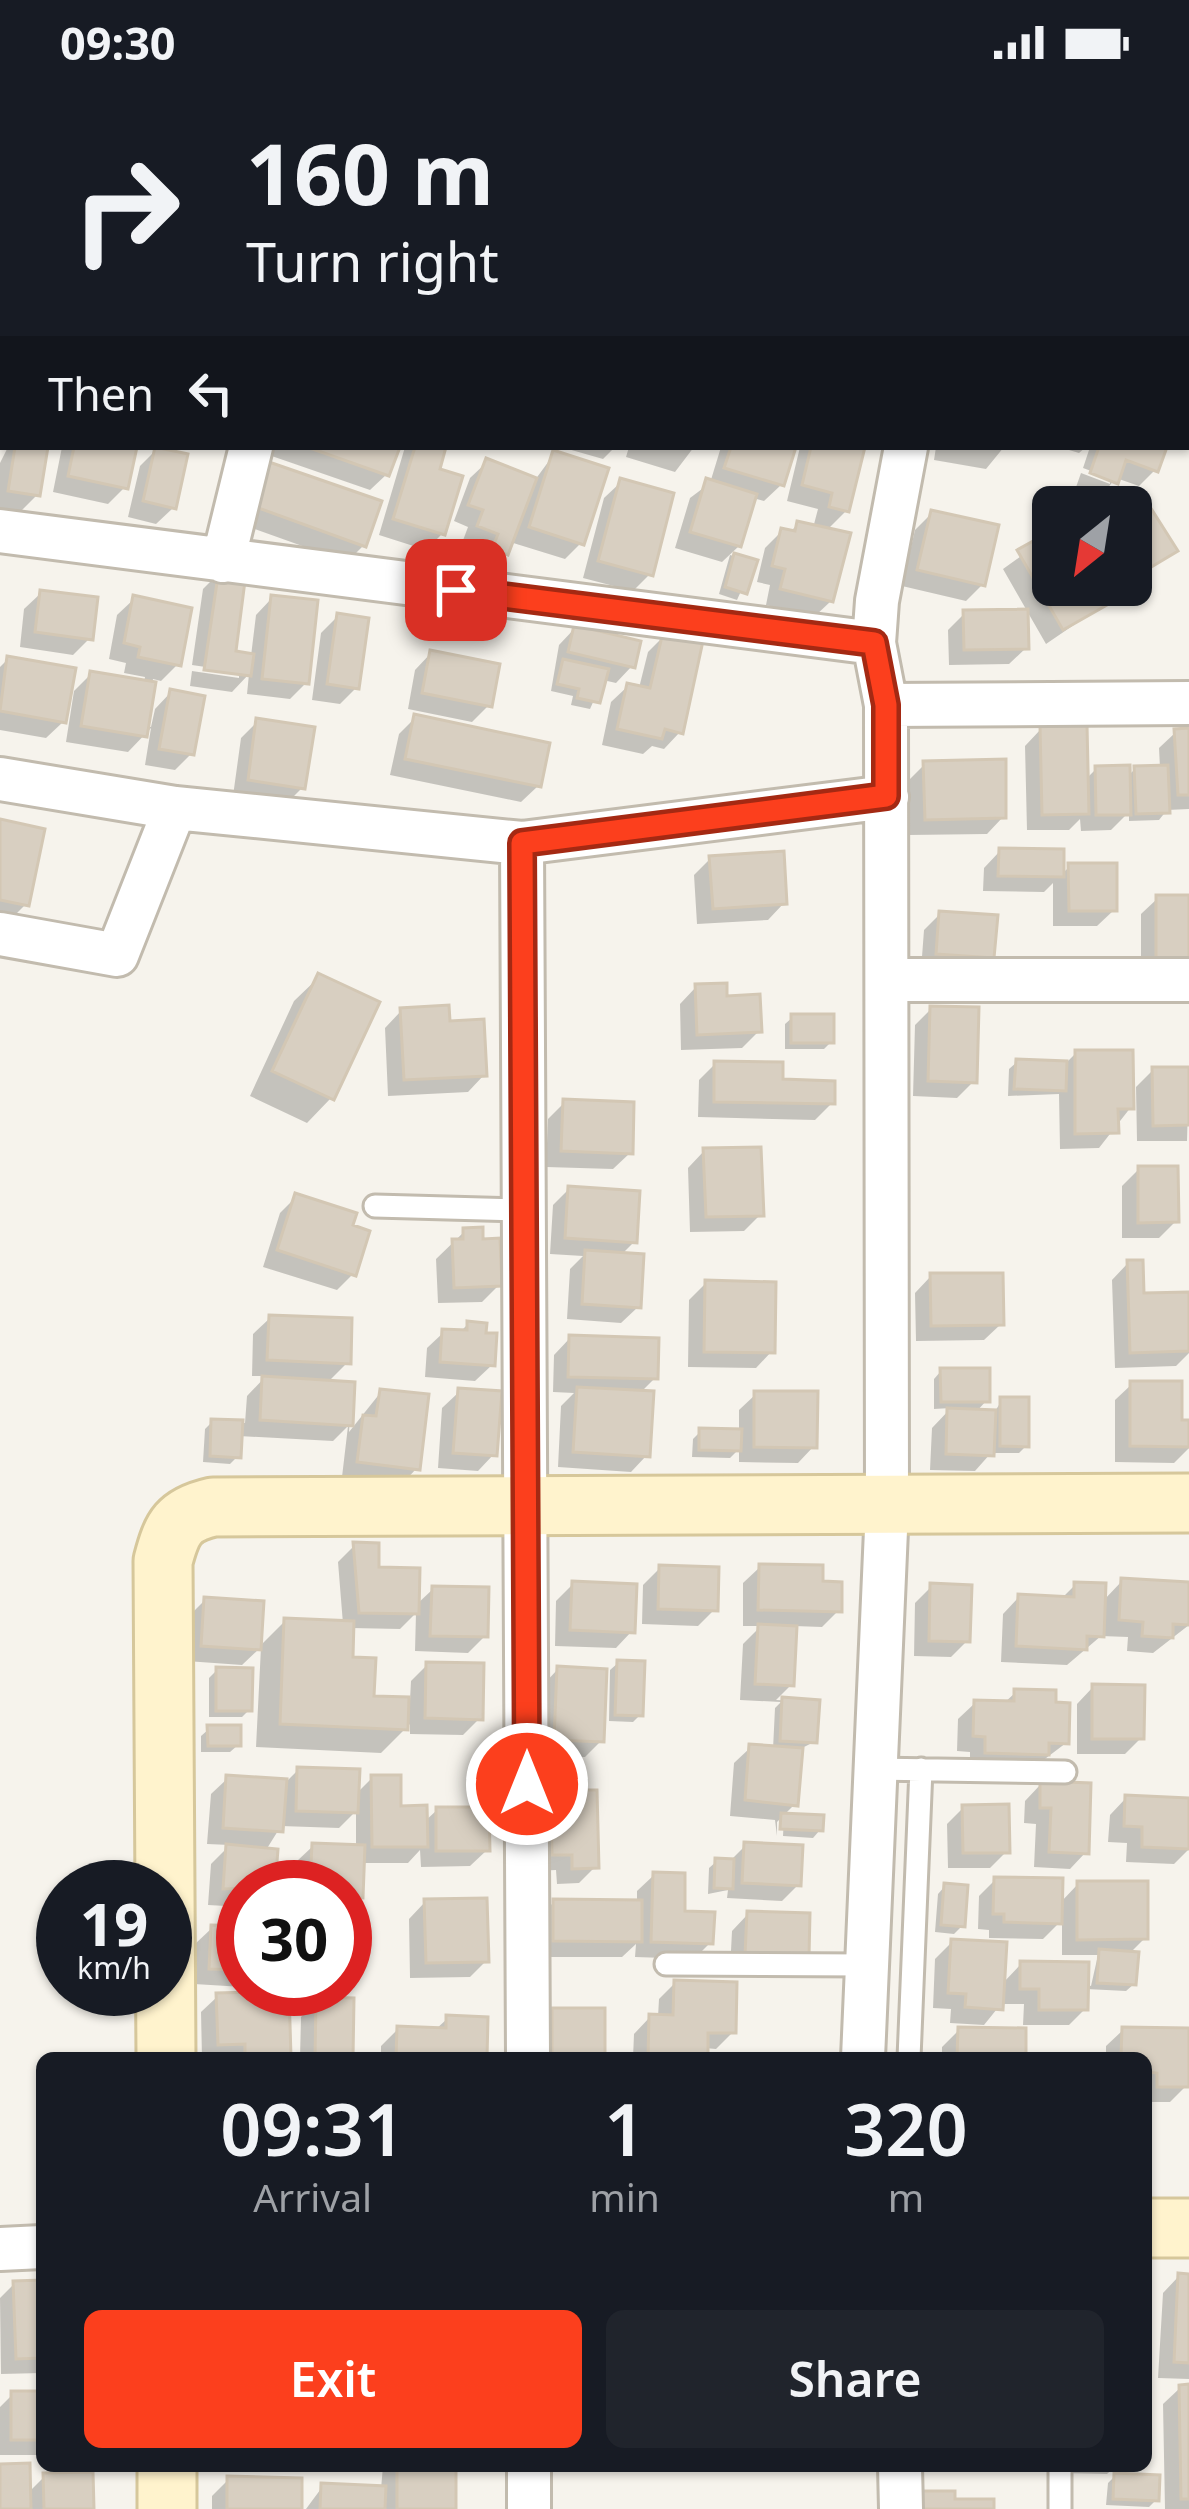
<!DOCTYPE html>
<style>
body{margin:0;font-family:"Noto Sans",sans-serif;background:#20242c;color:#f1f3f6;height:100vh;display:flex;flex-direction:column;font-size:45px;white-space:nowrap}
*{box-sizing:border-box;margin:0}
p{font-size:39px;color:#9ea1a6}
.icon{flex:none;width:66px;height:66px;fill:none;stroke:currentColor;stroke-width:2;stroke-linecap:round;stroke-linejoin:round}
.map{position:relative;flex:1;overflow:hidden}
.sheet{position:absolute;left:36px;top:1968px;width:1116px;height:420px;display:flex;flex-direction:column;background:#171b24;border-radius:18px;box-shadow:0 3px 9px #0004}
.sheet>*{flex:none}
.guide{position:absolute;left:0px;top:0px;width:1191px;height:366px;box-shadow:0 3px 9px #0004;background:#171b24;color:#f1f3f6;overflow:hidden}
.needle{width:78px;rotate:210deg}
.tools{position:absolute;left:1032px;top:402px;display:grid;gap:24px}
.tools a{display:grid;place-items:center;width:120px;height:120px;border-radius:18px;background:#171b24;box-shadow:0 3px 9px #0004;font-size:60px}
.speed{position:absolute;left:36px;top:1776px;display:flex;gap:24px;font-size:60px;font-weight:700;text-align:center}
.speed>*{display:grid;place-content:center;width:156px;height:156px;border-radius:50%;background:#171b24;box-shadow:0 3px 9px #0004;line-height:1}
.speed small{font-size:30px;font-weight:400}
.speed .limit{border:18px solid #d22;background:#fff;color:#111}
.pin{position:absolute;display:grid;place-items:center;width:102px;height:102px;color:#fff;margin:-51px;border-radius:24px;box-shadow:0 6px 18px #0006}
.me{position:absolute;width:132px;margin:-66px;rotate:0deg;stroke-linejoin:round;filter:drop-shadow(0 0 9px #0008)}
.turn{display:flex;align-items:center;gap:42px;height:252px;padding:0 48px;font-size:54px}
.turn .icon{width:156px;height:156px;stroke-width:2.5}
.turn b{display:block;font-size:84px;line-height:102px}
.then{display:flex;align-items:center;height:114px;padding:0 48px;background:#0003;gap:24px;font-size:45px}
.eta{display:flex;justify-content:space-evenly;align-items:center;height:204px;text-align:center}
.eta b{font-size:72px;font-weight:600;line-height:84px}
.action{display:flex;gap:24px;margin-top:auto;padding:24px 48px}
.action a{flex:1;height:138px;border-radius:18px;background:#fc3f1d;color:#fff;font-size:48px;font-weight:600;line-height:138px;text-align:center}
.action a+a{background:#20242c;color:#f1f3f6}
.status{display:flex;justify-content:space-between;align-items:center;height:84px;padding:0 60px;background:#171b24;direction:ltr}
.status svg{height:33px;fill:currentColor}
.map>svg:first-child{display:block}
.shadow{fill:#0003}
.building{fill:#d8cfc1;stroke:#d3c7b4;stroke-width:3}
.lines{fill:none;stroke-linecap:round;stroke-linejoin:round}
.lane-casing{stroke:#c2bbae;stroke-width:27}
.street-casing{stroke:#c2bbae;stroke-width:48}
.secondary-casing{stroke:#d6c79b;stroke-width:63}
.lane{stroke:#fff;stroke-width:21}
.street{stroke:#fff;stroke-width:42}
.secondary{stroke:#fff3cd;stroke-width:57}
.route-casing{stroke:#a42913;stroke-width:30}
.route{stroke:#fc3f1d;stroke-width:21}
</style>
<div class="status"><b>09:30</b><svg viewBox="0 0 49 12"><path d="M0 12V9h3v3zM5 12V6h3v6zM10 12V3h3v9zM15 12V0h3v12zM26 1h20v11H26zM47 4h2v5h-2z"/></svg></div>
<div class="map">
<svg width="1189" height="2425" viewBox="0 0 1189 2425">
<rect width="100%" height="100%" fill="#f6f3ec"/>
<!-- shadow -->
<path class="shadow" d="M435,0H478L475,3Z
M561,0H600L611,3H558Z
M893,0H967L892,3Z
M1126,0H1189V47L1188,3Z
M3,48V169L0,168Z
M1188,98H1189L1188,171Z
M0,256L3,257L0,313Z
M8,363H45L37,411L21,427L0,424V379Z
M62,363H133L125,403L108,420L53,408Z
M265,363H396L387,390L370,406L263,369Z
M405,363H443L436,387L443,449L426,466L379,451Z
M561,363H615L603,375Z
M629,363H694L675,388L626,373Z
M721,363H793L781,401L764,417L753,414L739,462L722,478L675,464L690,414L710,399Z
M800,363H858L846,427L826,447L831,517L814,533L766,521L770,501L757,498L765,464L782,447L789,449L798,440L813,444L818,425L787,417Z
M936,363H1004L986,385L934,376Z
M1059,363H1086L1079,369Z
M1090,363H1164L1155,386L1139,402L1116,394L1099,414L1075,406L1081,389L1110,400V394L1083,384Z
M156,366L173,424L156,440L128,433L140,382Z
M554,370L581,459L565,475L510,458L489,486L477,482L483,466L462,459L468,443L454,437L470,394L487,378L535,396Z
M253,398L364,461L347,478L238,439Z
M621,398L650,490L633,507L583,494L604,414Z
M932,429L983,500L966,517L902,502L915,446Z
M1131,432L1174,467L1131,499Z
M1053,449V501H1091L1103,521L1046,560L1003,485Z
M730,471L754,478L737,516L719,510Z
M220,488L232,569L251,572L256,531L272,514L306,599L290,615L247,610L249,590L232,608L190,602L192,587L239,594V588L192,581L203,505Z
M1105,501H1128L1111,511Z
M41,509L90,554L73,571L20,563L24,525Z
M134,515L178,580L161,597L153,595L146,642L151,643L155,625L171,608L191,670L175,686L145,681L151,644L128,668L66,658L74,607L91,590L144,599L145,593L124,589L126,579L109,575L117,531Z
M965,529L1026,564L1009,580L949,581L948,546Z
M338,532L357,603L340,620L312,616L321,549Z
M575,544L632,582L616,599L603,596L590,625L571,621L573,612L551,607L559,561Z
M664,552L680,648L664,665L652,662L643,670L602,661L611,618L628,602L639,604L648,568Z
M431,569L489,621L472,638L408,625L415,586Z
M8,575L63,638L46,654L0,646V583Z
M415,634L538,702L521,718L390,691L399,650Z
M257,638L303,703L286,720L233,712L241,654Z
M1041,645L1085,696L1096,685L1127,693L1135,685L1160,684L1159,664L1176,648L1189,647V725L1167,726L1159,736L1129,737V728L1111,746L1081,747L1080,735L1069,746H1027L1025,662Z
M925,680L1003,733L987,750L909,751L908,697Z
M0,739L26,820L1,845H0Z
M1000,767L1061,791L1070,782L1114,826L1097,842H1053V799L1044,808L983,807L984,784Z
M710,775L784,819L768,836L697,840L694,791Z
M1158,814H1189V890H1141V830Z
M940,830L991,873L975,890L921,886L924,846Z
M319,893L331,1014L307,1039L250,1012L294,917Z
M696,903L724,915L759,947L742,964L681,966L680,920Z
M931,925L974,997L957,1014L913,1012L915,941Z
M401,927L447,940L484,991L468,1008L388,1012L385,944Z
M793,933L831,958L824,965H785V940Z
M1076,969L1131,1023L1099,1064L1060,1065L1059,1010L1008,1012L1009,985L1017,978L1065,980Z
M715,980L780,998L832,1019L815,1036L698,1033L699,996Z
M1153,986H1189L1187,1057H1137L1136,1003Z
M565,1018L630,1069L613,1085L546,1083L548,1035Z
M704,1067L761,1130L744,1147L690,1148L688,1084Z
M1139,1085L1176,1137L1159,1154H1122V1102Z
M569,1105L634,1158L621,1171L638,1223L621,1239L567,1235L570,1185L583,1172L550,1170L553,1121Z
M296,1113L349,1143L353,1190L337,1206L263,1183L280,1129Z
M465,1147L499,1201L482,1218L438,1219L436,1175Z
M1128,1179L1141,1212L1189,1211V1269L1176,1282L1115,1284L1112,1196Z
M931,1192L1001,1240L984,1256L916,1257L915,1209Z
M706,1199L772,1267L756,1284L688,1283L689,1216Z
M270,1234L348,1278L327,1299L352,1301L349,1348L381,1308L417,1384L401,1401L342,1393L348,1342L333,1357L239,1352L238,1372L230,1380L203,1378L205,1345L212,1338L245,1339L247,1312L266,1292H252L253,1250Z
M468,1240L492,1281L475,1297L425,1293L427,1264L444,1248L459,1249Z
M570,1254L655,1294L640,1309L647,1371L631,1388L558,1383L561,1322L574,1309L553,1308L554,1271Z
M941,1287L987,1316L976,1328L994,1329L1002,1316L1026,1362L1019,1369H991L975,1387L930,1386L932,1344L951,1324L934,1325V1295Z
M1132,1300L1179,1339H1189V1364L1174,1379L1115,1378V1316Z
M459,1308L494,1370L478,1387L438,1384L442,1324Z
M756,1310L814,1362L798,1379L739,1378V1365L730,1374L692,1373L693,1355L701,1347L739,1348V1326Z
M354,1462L416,1521L433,1505L485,1552L468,1569L415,1567L416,1529L400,1545L351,1544L349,1576L371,1615L410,1616L411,1597L427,1581L480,1634L463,1651L410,1650V1640L381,1669L256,1663L261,1563L242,1581L186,1577L188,1533L205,1516L258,1564L285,1537L343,1540L338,1478Z
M760,1483L820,1500L839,1526L822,1543L794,1542L791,1601L776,1616L817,1618L814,1658L800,1665L795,1720L777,1738V1752L775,1736L730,1732L734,1679L751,1663L773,1665L775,1624L781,1618L740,1616L743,1560L761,1542H743V1499Z
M660,1484L715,1525L698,1542L642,1540L643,1501Z
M1122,1497L1189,1501V1541L1153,1569L1127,1567L1128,1553L1101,1552L1067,1581L1001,1578L1003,1530L1019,1513L1061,1515L1075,1501L1103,1517Z
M573,1500L632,1547L616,1564L555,1562L556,1517Z
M932,1502L968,1556L951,1573L914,1572L915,1519Z
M618,1579L640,1631L633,1638L609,1637L610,1586Z
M558,1585L601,1657L585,1673L539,1672L542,1602Z
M217,1586L249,1626L242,1633H209V1594Z
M1093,1603L1141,1654L1125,1670H1077V1620Z
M1016,1608L1066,1659L1029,1687L970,1684V1668L957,1667L958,1635L975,1619L1003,1620Z
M209,1645L238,1661L230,1668H201V1652Z
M298,1686L356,1710L372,1694L398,1725L424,1738L437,1726L487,1766L470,1782L421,1783L420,1766L408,1779H361L360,1813L345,1828V1803H295L296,1778L313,1762L356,1764V1727L339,1744L281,1742L243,1803V1823L208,1821L211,1780L230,1761L207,1760L211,1710L228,1694L286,1698Z
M1041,1700L1086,1768L1070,1785L1034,1783L1036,1740L1024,1739L1025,1717Z
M566,1709L596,1782L579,1799L557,1800L556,1786L536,1787V1742Z
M1126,1714L1189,1717V1765L1174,1780L1126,1778L1127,1759L1108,1758L1110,1731Z
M963,1724L1007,1767L990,1784H948L947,1740Z
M784,1732L820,1746L813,1754L783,1752Z
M745,1762L798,1801L782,1817L727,1814L728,1806L708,1810L709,1784L717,1777L729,1778Z
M654,1791L710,1859L694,1875L635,1873L636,1860L622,1873H537V1835L554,1818L637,1819V1807Z
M995,1796L1060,1819L1078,1800L1145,1854L1129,1870L1134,1900L1126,1907L1086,1905L1085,1925L1069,1941H1023L1024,1920H1001L984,1941L950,1939L951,1925L933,1924L935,1875L952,1858L1002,1900L1021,1880L1091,1902L1098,1871H1062V1836L1043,1855L989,1854V1846L978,1845L979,1812Z
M945,1802L962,1842L954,1850L935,1848L938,1810Z
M425,1818L486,1877L470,1893L410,1894L409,1835Z
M748,1830L790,1889L730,1886L732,1847Z
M212,1844L243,1845V1903L194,1900L195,1860Z
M675,1899L733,1948L716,1965L705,1964V1974H633L634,1950L650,1933H658L659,1915Z
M218,1912L288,1972L202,1974L201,1928Z
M317,1916L350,1974H300L301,1933Z
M553,1927L602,1974H537V1943Z
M448,1934L484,1974H381V1962L398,1945L435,1946Z
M959,1946L1023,1974H942V1963Z
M1123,1946L1186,2002L1170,2018H1146V1974H1106V1962Z
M1179,2192L1189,2193V2295L1158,2294L1163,2209Z
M42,2199V2289L1,2290L0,2214L14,2200Z
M1189,2303V2425H1165L1163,2320L1180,2304Z
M13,2310H42V2371H0V2323Z
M383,2382H453V2425H306L323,2402L381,2405Z
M1061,2382H1116L1107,2390L1061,2389Z
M0,2383L28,2409L45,2392L91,2425H0Z
M1115,2392L1156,2416L1149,2423L1106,2421L1108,2399Z
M229,2395L299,2425H212V2412Z"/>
<!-- building -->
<path class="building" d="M3,44V150L0,149Z
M15,363H48L40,412L8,407Z
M74,363H137L128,405L68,392Z
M155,363L188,370L176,425L143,417Z
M307,363H400L389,392Z
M415,363H446L440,385L463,392L445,451L393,435Z
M731,363H796L784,402L724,384Z
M811,363H865L849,428L829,423L832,409L802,401Z
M1099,363H1167L1158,388L1126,376L1118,400L1090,389Z
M553,366L609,384L584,461L529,443Z
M486,374L537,394L508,471L492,465L498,450L477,442L483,426L468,421Z
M269,378L382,417L366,463L253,422Z
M620,394L674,409L653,492L598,477Z
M706,394L757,410L741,463L690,448Z
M1147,418L1178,467L1131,495V428Z
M931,426L999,441L985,502L917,486Z
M797,437L851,449L833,518L780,505L785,485L772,482L781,444L795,447Z
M1053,446V501H1095L1107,521L1063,546L1017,466Z
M734,469L758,476L747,510L725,503Z
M219,485L246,489L236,567L254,570L251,592L204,586Z
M40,506L98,513L93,556L35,548Z
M133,511L192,524L181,582L138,573L140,563L124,559Z
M271,511L318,516L309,600L262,595Z
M1028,525L1029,565L964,566L963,526Z
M337,529L369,534L359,605L327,600Z
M574,541L641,557L635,584L568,568Z
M663,548L703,557L683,650L665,645L662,655L617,645L627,599L650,604Z
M430,566L500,580L492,623L422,609Z
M7,572L76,584L66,639L0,627Z
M563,575L609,585L600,619L577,614L579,605L557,600Z
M90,587L156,598L147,653L81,642Z
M170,605L205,612L194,671L159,665Z
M414,630L550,659L541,703L405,675Z
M256,634L315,643L305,705L248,696Z
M1087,641L1089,730L1042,731L1040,642Z
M1189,644V711H1178L1174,645Z
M1006,675V734L925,736L923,677Z
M1130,681L1131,731H1096L1095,682Z
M1168,681L1170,729L1136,730L1134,682Z
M0,735L45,745L29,822L0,816Z
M999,764L1064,765V793L998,792Z
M784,767L787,820L713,825L709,772Z
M1068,779H1117V827H1069Z
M1156,811H1189V875L1156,874Z
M939,827L998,831L994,874L936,870Z
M318,889L380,918L334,1016L272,987Z
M727,899V912L760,910L762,948L697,951L695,900Z
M449,921L450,937L484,935L487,992L404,996L400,924Z
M930,922L979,923L977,999L928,997Z
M791,930H834V959H791Z
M1075,966H1133L1134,1025H1118L1119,1049L1075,1050Z
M1016,975L1067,977L1066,1007L1014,1005Z
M714,977L783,978V995L835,997V1020L714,1018Z
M1152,983H1189V1041L1153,1042Z
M563,1015L634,1018L633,1070L561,1067Z
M761,1063L764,1132L706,1133L703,1064Z
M1138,1082H1178L1179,1138L1138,1139Z
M568,1102L640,1107L637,1159L565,1154Z
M295,1109L357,1129L353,1141L370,1147L356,1192L277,1166Z
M483,1143V1155L500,1154L502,1202L454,1204L452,1155H463V1144Z
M585,1166L644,1170L641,1224L582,1220Z
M1127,1176H1143L1144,1209L1189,1208V1267L1130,1269Z
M930,1189H1003L1004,1241L931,1242Z
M705,1196L776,1198L775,1269L704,1268Z
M269,1231L352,1234L351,1280L267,1276Z
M467,1237L487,1239L486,1249H497L495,1282L440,1278L442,1245L467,1246Z
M569,1251L659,1254L658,1295L568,1293Z
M940,1284H990V1318H941Z
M262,1292L355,1298L353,1342L260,1336Z
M1130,1297H1182V1336H1189V1363L1130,1362Z
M577,1303L654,1307L650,1373L573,1368Z
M458,1304L502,1307L497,1372L453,1369Z
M380,1305L429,1310L420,1386L357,1378L363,1331L376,1332Z
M754,1307H818L817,1364L754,1363Z
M1000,1313H1029V1363L1000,1362Z
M947,1324L996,1326L994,1372L946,1370Z
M211,1335L243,1336L241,1374L210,1372Z
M699,1344L742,1345L741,1367L699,1366Z
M353,1458L379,1459V1483L420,1484L419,1530L359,1529Z
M759,1480L823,1481V1497L842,1498V1528L758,1526Z
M659,1481L719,1483L718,1527L658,1525Z
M1121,1494L1189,1498V1541L1173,1540V1554L1142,1552L1143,1538L1119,1536Z
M572,1497L637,1500L635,1549L570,1546Z
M1074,1498L1106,1499L1104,1553L1087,1552V1566L1016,1562L1018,1510L1074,1513Z
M930,1499L972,1501L970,1558L929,1557Z
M432,1502L489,1503L488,1553L430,1552Z
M204,1513L264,1517L261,1566L201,1562Z
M284,1534L354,1537L353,1573L376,1574L374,1612L409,1613L408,1646L280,1640Z
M758,1540L797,1542L794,1602L755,1600Z
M617,1576L645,1577L643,1632L615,1631Z
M426,1578L484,1579L483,1636L425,1634Z
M557,1582L607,1585L604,1658L554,1656Z
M216,1583L253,1584L252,1627H216Z
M1092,1600L1145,1601L1144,1655H1092Z
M1014,1605L1056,1606V1618L1070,1619L1069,1660L1049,1659V1671L985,1669V1653L973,1652L974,1616L1014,1617Z
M782,1613L820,1616L817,1659L780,1657Z
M207,1641H241V1662H208Z
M749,1660L803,1664L798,1722L745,1716Z
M297,1683L360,1685L358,1729L296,1727Z
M226,1691L287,1695L283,1748L223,1744Z
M371,1691H401V1722L427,1721L428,1763H372Z
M1040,1697L1091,1699L1089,1770L1049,1768L1051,1724H1040Z
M565,1706H597L599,1784L572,1785V1771H552L551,1723H565Z
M1125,1711L1189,1714V1765L1142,1763V1743L1124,1742Z
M1009,1720L1010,1769H963L962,1721Z
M436,1723H489L490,1767H436Z
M781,1729L824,1731L823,1747L780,1745Z
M744,1758L803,1761L801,1802L742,1799Z
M312,1759L365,1761L363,1814L345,1813V1803H310Z
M226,1760L278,1765L275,1803L223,1805Z
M715,1774L734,1775L733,1805L714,1804Z
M653,1788L685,1789V1827L715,1828L713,1860L651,1858Z
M994,1793L1063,1794L1062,1840L1004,1838V1830H993Z
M1077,1797H1148V1855L1077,1856Z
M944,1799L968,1801L965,1843L941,1841Z
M487,1814L489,1878L426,1879L424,1815Z
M553,1815L642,1816V1858L553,1857Z
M747,1827L810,1829L809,1873L745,1871Z
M211,1841L243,1842V1886L209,1885Z
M951,1855L1007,1858L1003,1926L965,1923L966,1910L948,1909Z
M1099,1865L1139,1868L1136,1901L1097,1899Z
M1020,1877L1089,1878L1088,1926H1039V1905H1020Z
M674,1896L737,1898L736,1949H708V1974H648L649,1930L673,1931Z
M289,1907L291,1973L245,1974V1960L218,1961L216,1909Z
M316,1913L354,1914L353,1974H315Z
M552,1924H605V1974H552Z
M446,1931L488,1933L487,1974H396L397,1942L446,1944Z
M958,1943L1026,1944V1974H957Z
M1122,1943L1189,1944V2003H1157V1989L1146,1988V1974L1121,1973Z
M1178,2189L1189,2190V2279L1174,2278Z
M42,2196V2274L16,2275L13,2197Z
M1189,2300V2415H1181L1179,2301Z
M11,2307H42V2356H11Z
M30,2379L31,2425H0V2380Z
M397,2382H456V2425H397Z
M93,2388L94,2425H44L43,2389Z
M1114,2389L1160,2391L1159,2417L1113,2415Z
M227,2392L302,2394V2425H227Z
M321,2399L386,2402L385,2425H320Z
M922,2407H955V2415H994V2425H922Z"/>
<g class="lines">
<defs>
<path id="lane" d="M375,1122L520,1126
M873,1685L1065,1688
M666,1880L866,1881
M909,1974L921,1685
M1060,2425V2382"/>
<path id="street" d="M803,0L813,3
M371,3L372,0
M1019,3L1020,0
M1188,51H1189
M0,182L3,183
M1188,297H1189
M0,447L874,559
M223,477L251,363
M886,621L1189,619
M0,695L175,724L522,759L887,713
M522,759L528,1974
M0,850L117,871L175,724
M887,896H1189
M863,1974L887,1423L886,621L874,559L877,517L906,363
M0,2165L42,2163
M529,2382V2425
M900,2382L901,2425"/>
<path id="secondary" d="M166,1974L163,1477C172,1443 178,1431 213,1423L1189,1419
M1146,2144H1189
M167,2382V2425"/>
</defs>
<!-- lane casing -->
<use href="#lane" class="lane-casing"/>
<!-- street casing -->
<use href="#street" class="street-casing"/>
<!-- secondary casing -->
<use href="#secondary" class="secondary-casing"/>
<!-- lane -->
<use href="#lane" class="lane"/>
<!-- street -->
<use href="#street" class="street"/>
<!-- secondary -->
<use href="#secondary" class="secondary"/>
</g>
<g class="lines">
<defs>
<path id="route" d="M456,506L874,559L886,621V712L522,759L527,1700"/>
</defs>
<!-- route casing -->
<use href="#route" class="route-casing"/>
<!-- route -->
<use href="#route" class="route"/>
</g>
</svg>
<div class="tools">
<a><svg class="needle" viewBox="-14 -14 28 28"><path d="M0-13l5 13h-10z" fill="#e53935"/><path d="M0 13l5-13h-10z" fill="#9ea1a6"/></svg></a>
</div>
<div class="speed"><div>19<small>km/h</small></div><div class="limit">30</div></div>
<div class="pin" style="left:456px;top:506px;background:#d93025"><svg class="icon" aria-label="arrive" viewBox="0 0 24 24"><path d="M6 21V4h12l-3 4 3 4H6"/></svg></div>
<svg class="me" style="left:527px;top:1700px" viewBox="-20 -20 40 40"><circle r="17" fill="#fc3f1d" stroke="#fff" stroke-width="3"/><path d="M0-11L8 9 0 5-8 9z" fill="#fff"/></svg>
<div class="guide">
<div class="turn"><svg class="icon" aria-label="right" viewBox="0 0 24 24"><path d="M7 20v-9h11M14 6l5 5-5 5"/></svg><div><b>160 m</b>Turn right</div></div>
<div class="then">Then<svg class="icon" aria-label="left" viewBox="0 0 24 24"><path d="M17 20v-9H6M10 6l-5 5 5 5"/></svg></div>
</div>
<section class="sheet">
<div class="eta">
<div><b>09:31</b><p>Arrival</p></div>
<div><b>1</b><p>min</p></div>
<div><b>320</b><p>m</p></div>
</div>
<div class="action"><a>Exit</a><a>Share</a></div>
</section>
</div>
